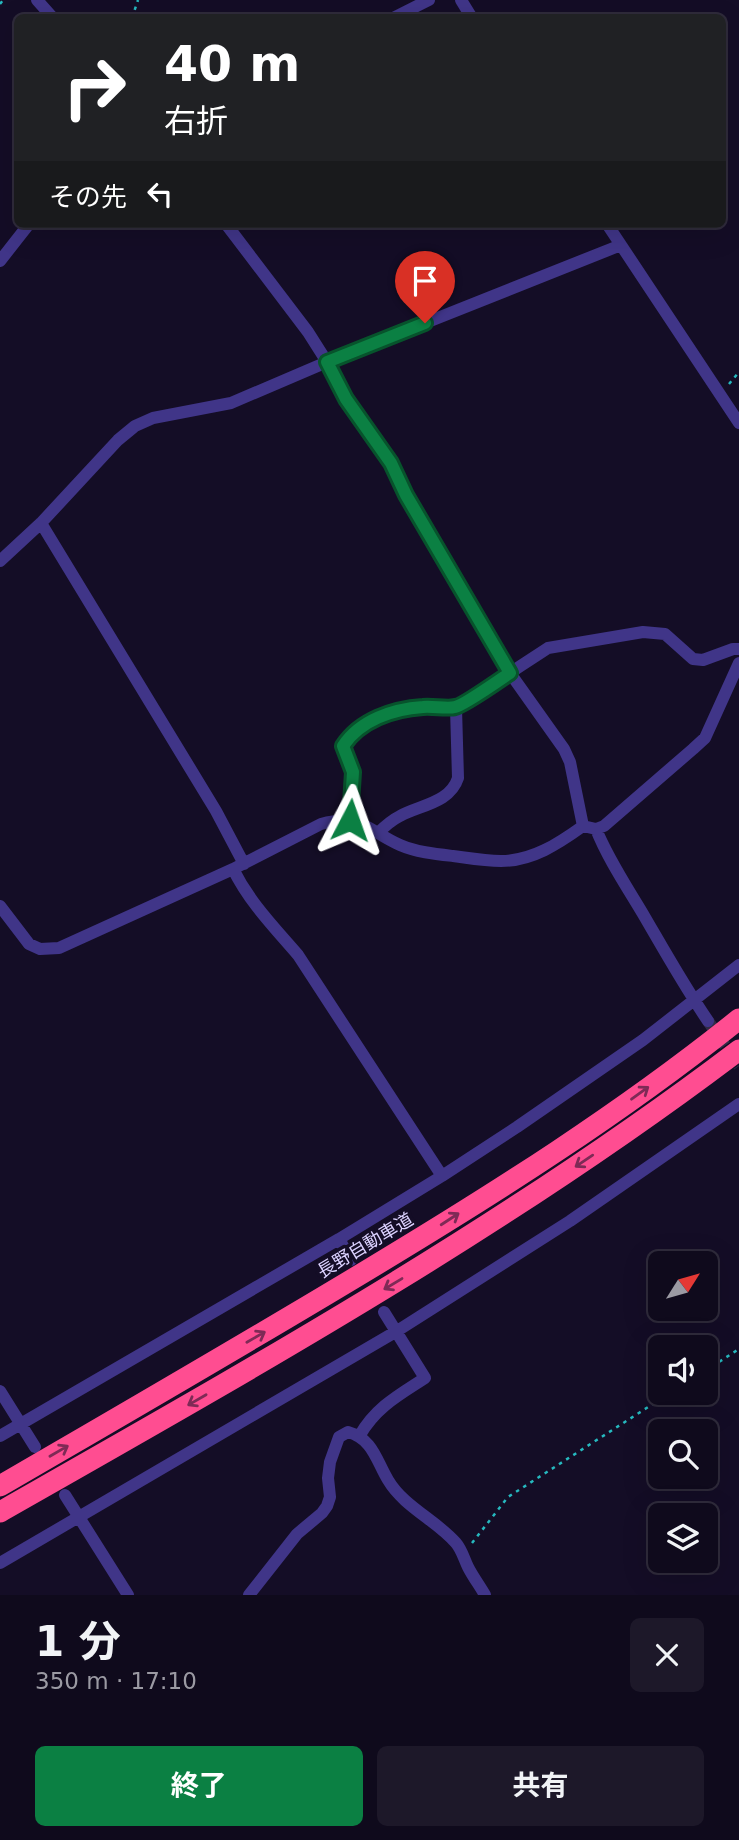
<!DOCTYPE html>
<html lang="ja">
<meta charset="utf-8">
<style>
body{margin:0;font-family:"DejaVu Sans","Noto Sans JP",sans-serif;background:#1d1829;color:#f1f3f6;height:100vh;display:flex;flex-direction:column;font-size:26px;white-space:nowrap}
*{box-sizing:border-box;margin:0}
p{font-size:23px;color:#9b9aa3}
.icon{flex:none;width:38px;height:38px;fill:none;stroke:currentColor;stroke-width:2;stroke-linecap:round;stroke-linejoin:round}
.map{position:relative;height:1595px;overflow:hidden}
.drawer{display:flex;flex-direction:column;background:#0f0a1c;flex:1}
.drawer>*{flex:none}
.hud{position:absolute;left:14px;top:14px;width:712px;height:214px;border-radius:10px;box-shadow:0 7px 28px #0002,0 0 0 2px #2f2b3b;background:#202124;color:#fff;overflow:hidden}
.needle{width:46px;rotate:53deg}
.controls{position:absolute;left:648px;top:1251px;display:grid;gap:14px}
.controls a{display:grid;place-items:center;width:70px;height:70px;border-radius:10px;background:#0f0a1c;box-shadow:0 7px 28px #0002,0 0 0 2px #2f2b3b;font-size:35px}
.pin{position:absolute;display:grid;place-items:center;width:60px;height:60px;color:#fff;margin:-72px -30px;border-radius:50% 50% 50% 0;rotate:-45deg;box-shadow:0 0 7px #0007}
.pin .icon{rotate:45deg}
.me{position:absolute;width:77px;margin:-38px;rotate:4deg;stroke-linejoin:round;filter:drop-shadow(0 0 5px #0008)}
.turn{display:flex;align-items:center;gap:24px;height:147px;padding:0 35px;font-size:32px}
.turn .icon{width:91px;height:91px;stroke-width:2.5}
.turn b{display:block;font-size:49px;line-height:60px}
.then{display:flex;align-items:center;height:66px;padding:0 35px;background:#0003;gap:14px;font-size:26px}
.round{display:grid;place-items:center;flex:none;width:74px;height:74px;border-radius:10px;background:#1d1829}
.summary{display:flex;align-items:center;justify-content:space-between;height:119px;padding:0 35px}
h1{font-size:42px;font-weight:700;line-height:52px}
.primary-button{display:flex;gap:14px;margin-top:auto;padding:14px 35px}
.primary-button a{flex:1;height:80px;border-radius:10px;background:#0b8043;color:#fff;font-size:28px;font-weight:700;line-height:80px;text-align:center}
.primary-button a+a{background:#1d1829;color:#f1f3f6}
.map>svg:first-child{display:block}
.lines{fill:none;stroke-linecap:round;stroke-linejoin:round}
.street-tunnel{stroke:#322b47;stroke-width:12;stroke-dasharray:12 6;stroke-linecap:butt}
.path{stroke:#26b9bf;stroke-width:2.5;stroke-dasharray:3.5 5;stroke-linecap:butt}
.street{stroke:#403588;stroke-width:12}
.highway{stroke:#ff4d91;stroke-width:21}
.oneway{stroke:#7e2a56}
.route-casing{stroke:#07532c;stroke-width:18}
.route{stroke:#0b8043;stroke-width:12}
.labels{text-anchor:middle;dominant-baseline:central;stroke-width:7;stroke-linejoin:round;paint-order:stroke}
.street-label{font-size:18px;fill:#dcd2ff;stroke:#140d26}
</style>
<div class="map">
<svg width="739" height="1595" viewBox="0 0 739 1595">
<rect width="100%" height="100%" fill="#140d26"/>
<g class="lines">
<!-- street-tunnel -->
<path class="street-tunnel" d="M708,1021L739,1066"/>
<!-- path -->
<path class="path" d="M0,4L3,0
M132,18L138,0
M729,384L739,372
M705,1371L739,1349
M472,1543L508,1497L670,1393"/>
<!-- street -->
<path class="street" d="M37,0L53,18
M461,0L472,18
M393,18L429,0
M226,224L308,332L327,362L346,399L391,463L406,495L510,673L564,749L570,762L583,826
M607,224L739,423
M0,261L29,224
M41,523L216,811L244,864
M0,561L41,523L118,440L135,426L153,418L231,403L327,362L621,245
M456,708L548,648L643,632L665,634L693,659L703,660L733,649H739
M350,820L353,772L343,746C367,710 417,703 456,708L458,778C450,803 420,805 400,816C392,820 385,826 378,833
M596,829C608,859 627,887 643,914C664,950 684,986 708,1021
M233,869C250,903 274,927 298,955L442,1176
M0,906L29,944L40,949L59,948L233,869L321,824C361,813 367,830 400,845C416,852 435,854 453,856C468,858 485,861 501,861C532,861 558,844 583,826L596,829L604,826L693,749L705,738L739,663
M339,1239L351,1260
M0,1391L35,1447
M360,1435C376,1407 399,1395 425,1378L384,1312
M0,1436L339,1239L442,1176L517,1127L643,1040L739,965
M65,1495L128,1595
M0,1563L397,1331L570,1221L739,1104
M249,1595L297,1534L322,1513L327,1506L330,1497L328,1478L330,1462L339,1437L348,1432C373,1439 376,1460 388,1480C404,1507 436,1520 456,1543C462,1550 464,1559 468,1567C473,1577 480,1586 485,1595"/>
<!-- highway -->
<path class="highway" d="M0,1486C122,1415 245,1344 366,1271C494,1194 622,1113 739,1019
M0,1512C253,1368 507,1226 739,1050"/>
</g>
<!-- one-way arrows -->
<defs><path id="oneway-shaft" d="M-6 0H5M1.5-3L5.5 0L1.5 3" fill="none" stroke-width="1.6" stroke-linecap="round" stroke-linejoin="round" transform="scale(1.75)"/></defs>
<g class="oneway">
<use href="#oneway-shaft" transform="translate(640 1093) rotate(-36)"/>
<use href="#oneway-shaft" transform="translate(584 1161) rotate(146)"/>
<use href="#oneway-shaft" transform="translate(450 1219) rotate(-33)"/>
<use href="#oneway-shaft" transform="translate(393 1284) rotate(149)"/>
<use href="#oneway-shaft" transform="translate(256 1337) rotate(-30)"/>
<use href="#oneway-shaft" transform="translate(197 1400) rotate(150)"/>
<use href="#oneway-shaft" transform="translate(59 1451) rotate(-30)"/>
</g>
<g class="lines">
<defs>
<path id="route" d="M350,820L353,772L343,746C360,720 393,709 423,707C432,706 448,709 455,707C463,706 501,679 510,673L406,495L391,463L346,399L327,362L425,323"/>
</defs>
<!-- route casing -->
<use href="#route" class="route-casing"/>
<!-- route -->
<use href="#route" class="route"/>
</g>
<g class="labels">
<!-- street labels -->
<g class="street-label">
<text transform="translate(365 1245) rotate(-31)">長野自動車道</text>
</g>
</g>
</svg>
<div class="controls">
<a><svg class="needle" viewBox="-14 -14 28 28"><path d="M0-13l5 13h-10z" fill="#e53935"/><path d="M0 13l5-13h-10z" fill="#9b9aa3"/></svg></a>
<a><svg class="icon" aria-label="sound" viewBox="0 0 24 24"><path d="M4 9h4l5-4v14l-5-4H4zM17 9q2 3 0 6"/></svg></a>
<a><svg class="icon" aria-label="search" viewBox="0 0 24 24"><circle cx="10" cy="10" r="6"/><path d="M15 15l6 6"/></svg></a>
<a><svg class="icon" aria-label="layers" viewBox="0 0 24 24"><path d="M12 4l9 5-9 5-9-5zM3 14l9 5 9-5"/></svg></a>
</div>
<div class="pin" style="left:425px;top:323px;background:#d93025"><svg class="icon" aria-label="arrive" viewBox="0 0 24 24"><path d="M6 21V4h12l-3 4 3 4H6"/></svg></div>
<svg class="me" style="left:350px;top:820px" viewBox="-20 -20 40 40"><path d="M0-17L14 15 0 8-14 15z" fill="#0b8043" stroke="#fff" stroke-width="4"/></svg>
<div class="hud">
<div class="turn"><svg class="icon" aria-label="right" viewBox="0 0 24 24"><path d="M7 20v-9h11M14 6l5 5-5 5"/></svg><div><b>40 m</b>右折</div></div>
<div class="then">その先<svg class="icon" aria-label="left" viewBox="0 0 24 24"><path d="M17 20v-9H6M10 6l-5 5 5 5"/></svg></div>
</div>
</div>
<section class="drawer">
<div class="summary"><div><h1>1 分</h1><p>350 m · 17:10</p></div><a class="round"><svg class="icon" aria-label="close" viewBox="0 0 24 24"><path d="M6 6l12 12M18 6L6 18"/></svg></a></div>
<div class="primary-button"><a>終了</a><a>共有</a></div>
</section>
